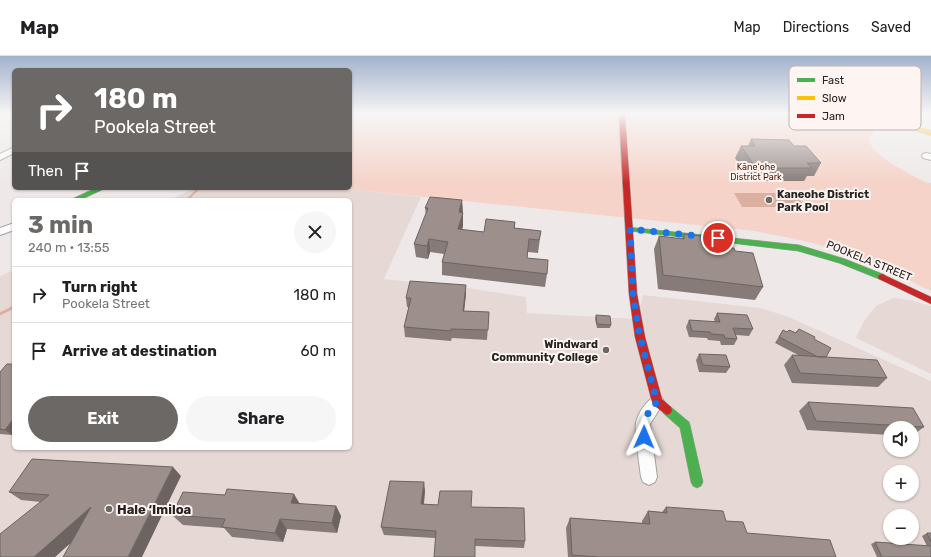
<!DOCTYPE html>
<meta charset="utf-8">
<style>
body{margin:0;font-family:Rubik,sans-serif;background:#f6f6f6;color:#202124;height:100vh;display:flex;flex-direction:column;font-size:15px;white-space:nowrap}
*{box-sizing:border-box;margin:0}
p{font-size:13px;color:#757577}
.icon{flex:none;width:22px;height:22px;fill:none;stroke:currentColor;stroke-width:2;stroke-linecap:round;stroke-linejoin:round}
.map{position:relative;flex:1;overflow:hidden}
.drawer{position:absolute;left:12px;top:142px;width:340px;height:252px;display:flex;flex-direction:column;background:#fff;border-radius:6px;box-shadow:0 1px 3px #0004}
.drawer>*{flex:none}
.hud{position:absolute;left:12px;top:12px;width:340px;height:122px;border-radius:6px;box-shadow:0 1px 3px #0004;background:#6b6866;color:#fff;overflow:hidden}
.fabs{position:absolute;left:883px;top:365px;display:grid;gap:8px}
.fabs a{display:grid;place-items:center;width:36px;height:36px;border-radius:50%;background:#fff;box-shadow:0 1px 3px #0004;font-size:20px}
.pin{position:absolute;display:grid;place-items:center;width:34px;height:34px;color:#fff;margin:-17px;border:2px solid #fff;border-radius:50%;box-shadow:0 1px 4px #0007}
.me{position:absolute;width:44px;margin:-22px;rotate:1deg;stroke-linejoin:round;filter:drop-shadow(0 0 3px #0008)}
.turn{display:flex;align-items:center;gap:14px;height:84px;padding:0 16px;font-size:18px}
.turn .icon{width:52px;height:52px;stroke-width:2.5}
.turn b{display:block;font-size:28px;line-height:34px}
.then{display:flex;align-items:center;height:38px;padding:0 16px;background:#0003;gap:8px;font-size:15px}
.round{display:grid;place-items:center;flex:none;width:42px;height:42px;border-radius:21px;background:#f6f6f6}
.headline{display:flex;align-items:center;justify-content:space-between;height:68px;padding:0 16px}
h1{font-size:24px;font-weight:700;line-height:30px;color:#6b6866}
.primary-button{display:flex;gap:8px;margin-top:auto;padding:8px 16px}
.primary-button a{flex:1;height:46px;border-radius:24px;background:#6b6866;color:#fff;font-size:16px;font-weight:700;line-height:46px;text-align:center}
.primary-button a+a{background:#f6f6f6;color:#202124}
ul{padding:0;list-style:none}
li{display:flex;align-items:center;gap:12px;height:56px;padding:0 16px;border-top:1px solid #e0e0e0}
li div{flex:1}
li b{display:block;font-size:15px}
li em{font-style:normal}
header{display:flex;align-items:center;gap:24px;box-sizing:border-box;height:56px;padding:0 20px;background:#fff;border-bottom:1px solid #e0e0e0}
header strong{font-size:19px}
nav{display:flex;gap:22px;margin-inline-start:auto;font-size:14px}
.map>svg:first-child{display:block}
.built{fill:#e6d9d5;fill-rule:evenodd}
.green{fill:#f5d3c8}
.water{fill:#dcb0a1}
.lines{fill:none;stroke-linecap:round;stroke-linejoin:round}
.stream-far1{stroke:#dcb0a1;stroke-width:2}
.stream{stroke:#dcb0a1;stroke-width:3}
.street-casing{stroke:#a4a09f;stroke-width:2}
.fast-casing{stroke:#a4a09f;stroke-width:1}
.slow-casing{stroke:#a4a09f;stroke-width:1}
.jam-casing{stroke:#a4a09f;stroke-width:1}
.street{fill:#fcfcfc;fill-rule:evenodd}
.fast{fill:#4caf50;fill-rule:evenodd}
.slow{fill:#ffc107;fill-rule:evenodd}
.jam{fill:#c62828;fill-rule:evenodd}
.wall{fill:#867b78}
.shaded-wall{fill:#6d6462}
.building{fill:#9c8f8c;stroke:#6d6462}
.route{stroke:#1a73e8;stroke-width:7;stroke-dasharray:0 12.6}
.poi-dot{fill:#6b6866;stroke:#fef5f2;stroke-width:1.5}
.labels{text-anchor:middle;dominant-baseline:central;stroke-width:4;stroke-linejoin:round;paint-order:stroke}
.far-park-label{font-size:9px;fill:#4e1904;stroke:#fef5f2}
.poi-label{font-size:11px;font-weight:bold;fill:#252220;stroke:#fef5f2;text-anchor:start}
.street-label{font-size:11px;fill:#252220;stroke:#fef5f2}
.near-poi-label{font-size:13px;font-weight:bold;fill:#252220;stroke:#fef5f2;text-anchor:start}
.key{fill:#fef5f2;stroke:#bdb6b3;stroke-width:1}
.key-label{font-size:11px;fill:#252220}
</style>
<header>
<strong>Map</strong>
<nav><a>Map</a><a>Directions</a><a>Saved</a></nav>
</header>
<div class="map">
<svg width="931" height="501" viewBox="0 0 931 501">
<rect width="100%" height="100%" fill="#eee9e8"/>
<!-- built -->
<path class="built" d="M195,132H338L421,141L384,223L467,232L526,241L527,257L637,263L643,239L760,252L789,261L931,325V501H0V220L14,214V392H350V144H169ZM890,372H912V394H890ZM890,416H912V438H890ZM890,460H912V482H890Z
M893,242L910,244L931,250V318L856,282L864,265L876,250Z"/>
<!-- green -->
<path class="green" d="M350,58H860L882,64L869,83C870,100 913,119 927,127H931V235C898,219 865,203 830,192C805,184 780,180 755,175L338,132H350Z"/>
<!-- water -->
<path class="water" d="M734,137H795L805,151H742Z"/>
<g class="lines">
<!-- stream-far1 -->
<path class="stream-far1" d="M187,144L199,132"/>
<!-- stream -->
<path class="stream" d="M0,258L14,251"/>
<defs>
<path id="street" d="M14,91V97L0,104V98Z
M926,97L931,98V104L923,102L922,100L923,98Z
M14,167V174L0,179V172Z
M657,340L662,342L664,346L650,368L657,421L655,426L649,429L643,426L641,421C640,410 634,376 636,367C638,357 647,343 657,340Z"/>
<path id="fast" d="M96,132H106L80,144H70Z
M627,171L799,189L845,203L885,219L886,221L882,224L879,223L839,207L798,195L630,175H627L626,173Z
M667,349L671,351L689,366L690,369L703,426L701,430L697,432L693,430L691,426L680,372L663,357L662,354L663,351Z"/>
<path id="slow" d="M863,58H871L931,75V79Z"/>
<path id="jam" d="M619,58H625L637,238L645,281L662,343L671,351L672,354L671,357L667,359L653,349L652,346L635,281L629,238Z
M882,218L931,241V248L879,223L878,221L879,219Z"/>
</defs>
<!-- street casing -->
<use href="#street" class="street-casing"/>
<!-- fast casing -->
<use href="#fast" class="fast-casing"/>
<!-- slow casing -->
<use href="#slow" class="slow-casing"/>
<!-- jam casing -->
<use href="#jam" class="jam-casing"/>
<!-- street -->
<use href="#street" class="street"/>
<!-- fast -->
<use href="#fast" class="fast"/>
<!-- slow -->
<use href="#slow" class="slow"/>
<!-- jam -->
<use href="#jam" class="jam"/>
</g>
<!-- wall -->
<path class="wall" d="M751,83L794,90L821,107L814,120H807L804,125H763L760,120H747L735,102L741,90H748Z
M462,144L463,170L462,174L484,176L515,166V172L541,175L538,197L528,196L527,202L547,218L545,231L442,219V206L444,198L430,196L428,203L416,201L414,188L426,159L425,152Z
M684,178L709,189L735,195L763,231L755,244L658,233L654,193L659,180L682,183Z
M466,229V238L464,255L489,256L487,284L452,282L451,285L405,281L404,271L409,251H407L406,242Z
M717,257L753,273L749,280L736,279L737,283L734,289H721L720,285L708,284L707,282L689,281L686,271L689,264L715,266L714,263Z
M596,259L611,269L610,272H597L595,263Z
M799,273L814,283L826,301L887,322L878,331L792,327L784,309L792,299L800,300L775,287L783,274L787,276L795,277Z
M699,298L730,311L726,317L699,316L696,304Z
M14,308V377L12,379L0,378V316Z
M808,346L924,371L912,380V372H890V379L807,374L799,355Z
M181,420L71,486L55,501H0L41,446L21,444L9,436Z
M425,434L424,448L471,451L525,485L524,492L475,490L435,482L384,479L381,471Z
M300,448L336,450L341,460L337,477L287,473L283,486L232,481L224,472L183,469L172,459Z
M666,451L726,465L747,477L836,501H568L566,472L570,462L642,467V465L648,455L662,456Z
M927,477H931V501H877L871,488L875,486L927,490L922,480Z"/>
<!-- shaded-wall -->
<path class="shaded-wall" d="M462,144L463,157L459,156Z
M463,157V170L458,186V173Z
M429,183L430,196L428,203L427,190Z
M466,229V238L463,264V255Z
M14,362V377L12,379L5,374Z
M173,411L181,420L142,501H128Z
M424,426L425,434L423,455L421,448Z
M294,438L300,448L291,447Z
M336,450L341,460L337,477L332,467Z
M91,451L102,459L55,501H34Z
M280,463L287,473L283,486L275,477Z"/>
<!-- building -->
<path class="building" d="M751,83L789,84L794,90H806L821,107H807L812,112H770L766,108H753L741,90H755Z
M430,141L462,144L459,156L463,157L458,173L484,176L486,163L515,166L514,172L541,175L539,184L529,183L527,202L548,204L547,218L442,206L448,186L429,183L427,190L414,188L428,152H425Z
M684,178L701,180L703,186H708L709,189L734,192L735,195L753,197L763,231L663,219L659,180L684,183Z
M410,225L466,229L463,255L489,256L488,274L451,273V275L404,271L411,242H406Z
M717,257L747,259L753,273L733,272L737,283L725,282L724,279L711,278L710,276L692,275L689,264L720,266Z
M596,259L610,260L611,269L597,268Z
M799,273L815,281L814,283L831,292L826,301H818L779,281L783,274L787,276L789,274L796,277Z
M699,298L726,299L730,311L703,309Z
M792,299L877,304L887,322L800,317Z
M7,308H14V362L5,374L0,373V316Z
M808,346L913,352L924,371L816,365Z
M32,403L173,411L128,501H63L91,451L34,501H0V478L49,439L9,436Z
M390,425L424,426L421,448L438,449L440,435H472L471,451L524,452L525,485L475,483V501H434L436,475L381,471Z
M227,433L294,438L291,447L336,450L332,467L280,463L275,477L222,471L225,463L172,459L183,436L225,439Z
M666,451L723,455L726,465L743,466L747,477L830,484L836,501H598L572,499L570,462L650,468L648,455L667,457Z
M927,477H931V486Z
M875,486L931,490V501H882Z"/>
<!-- sky -->
<linearGradient id="sky" x2="0" y2="1"><stop stop-color="#a3b2cc"/><stop offset="0.45" stop-color="#f7f5f5"/><stop offset="1" stop-color="#f7f5f5" stop-opacity="0"/></linearGradient>
<rect width="931" height="128" fill="url(#sky)"/>
<g class="lines">
<!-- route -->
<path class="route" d="M644,381L643,364L657,346L640,281L633,238L630,173L718,182"/>
</g>
<!-- markers -->
<g class="poi-dot">
<circle cx="769" cy="144" r="4"/>
<circle cx="606" cy="294" r="4"/>
<circle cx="109" cy="453" r="4"/>
</g>
<g class="labels">
<!-- far-park labels -->
<g class="far-park-label">
<text x="756" y="111">Kāneʻohe<tspan x="756" dy="10">District Park</tspan></text>
</g>
<!-- poi labels -->
<g class="poi-label">
<text x="777" y="138">Kaneohe District<tspan x="777" dy="13">Park Pool</tspan></text>
<text x="598" y="288" text-anchor="end">Windward<tspan x="598" dy="13">Community College</tspan></text>
</g>
<!-- street labels -->
<g class="street-label">
<text transform="translate(869 205) rotate(22)">POOKELA STREET</text>
</g>
<!-- near-poi labels -->
<g class="near-poi-label">
<text x="117" y="453">Hale ‘Imiloa</text>
</g>
</g>
<!-- legend -->
<rect x="789" y="10" width="132" height="64" rx="6" class="key"/>
<rect x="797" y="22" width="18" height="4" fill="#4caf50"/>
<rect x="797" y="40" width="18" height="4" fill="#ffc107"/>
<rect x="797" y="58" width="18" height="4" fill="#c62828"/>
<g class="key-label">
<text x="822" y="28">Fast</text>
<text x="822" y="46">Slow</text>
<text x="822" y="64">Jam</text>
</g>
</svg>
<div class="fabs">
<a><svg class="icon" aria-label="sound" viewBox="0 0 24 24"><path d="M4 9h4l5-4v14l-5-4H4zM17 9q2 3 0 6"/></svg></a>
<a>+</a>
<a>−</a>
</div>
<div class="pin" style="left:718px;top:182px;background:#d93025"><svg class="icon" aria-label="arrive" viewBox="0 0 24 24"><path d="M6 21V4h12l-3 4 3 4H6"/></svg></div>
<svg class="me" style="left:644px;top:381px" viewBox="-20 -20 40 40"><path d="M0-17L14 15 0 8-14 15z" fill="#1a73e8" stroke="#fff" stroke-width="4"/></svg>
<div class="hud">
<div class="turn"><svg class="icon" aria-label="right" viewBox="0 0 24 24"><path d="M7 20v-9h11M14 6l5 5-5 5"/></svg><div><b>180 m</b>Pookela Street</div></div>
<div class="then">Then<svg class="icon" aria-label="arrive" viewBox="0 0 24 24"><path d="M6 21V4h12l-3 4 3 4H6"/></svg></div>
</div>
<section class="drawer">
<div class="headline"><div><h1>3 min</h1><p>240 m · 13:55</p></div><a class="round"><svg class="icon" aria-label="close" viewBox="0 0 24 24"><path d="M6 6l12 12M18 6L6 18"/></svg></a></div>
<ul>
<li><svg class="icon" aria-label="right" viewBox="0 0 24 24"><path d="M7 20v-9h11M14 6l5 5-5 5"/></svg><div><b>Turn right</b><p>Pookela Street</p></div><em>180 m</em></li>
<li><svg class="icon" aria-label="arrive" viewBox="0 0 24 24"><path d="M6 21V4h12l-3 4 3 4H6"/></svg><div><b>Arrive at destination</b></div><em>60 m</em></li>
</ul>
<div class="primary-button"><a>Exit</a><a>Share</a></div>
</section>
</div>
